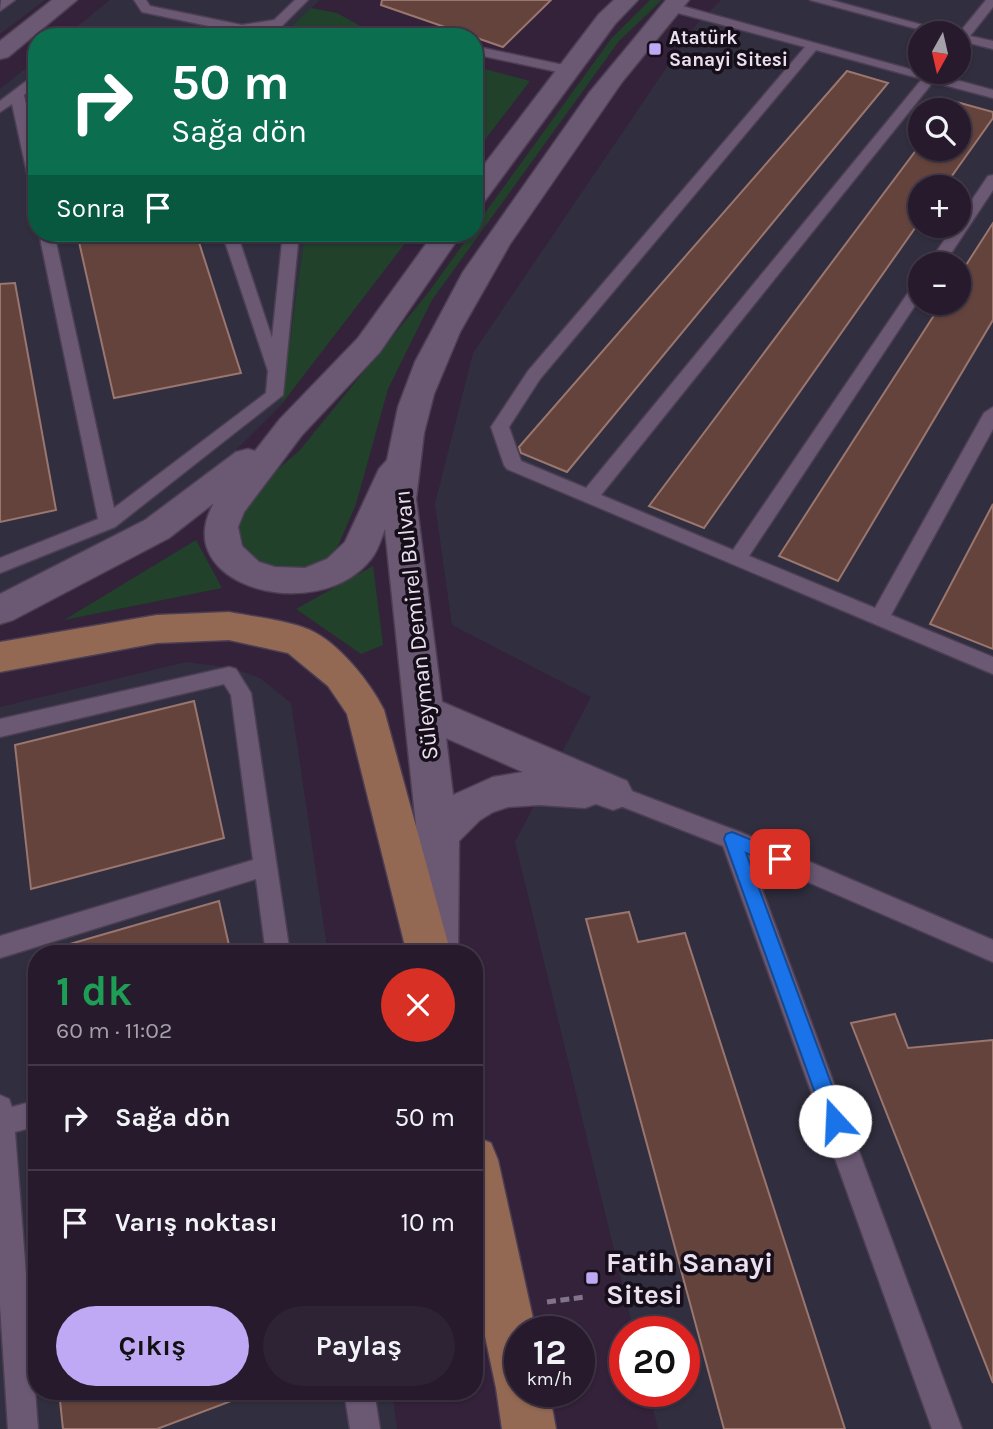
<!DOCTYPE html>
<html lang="tr">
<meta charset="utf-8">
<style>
body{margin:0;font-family:Karla,sans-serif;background:#2e2334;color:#f1f3f6;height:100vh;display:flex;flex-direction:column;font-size:26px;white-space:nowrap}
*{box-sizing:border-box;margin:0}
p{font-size:23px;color:#a4a1a9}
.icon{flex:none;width:38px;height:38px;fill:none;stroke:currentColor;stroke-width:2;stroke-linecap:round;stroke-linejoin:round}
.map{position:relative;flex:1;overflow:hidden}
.details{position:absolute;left:28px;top:945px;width:455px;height:455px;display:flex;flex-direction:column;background:#261a2c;border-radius:28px;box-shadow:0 2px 5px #0004,0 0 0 2px #423848}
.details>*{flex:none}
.guide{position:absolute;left:28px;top:28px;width:455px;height:214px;border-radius:28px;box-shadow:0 2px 5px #0004,0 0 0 2px #423848;background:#0b6e4f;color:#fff;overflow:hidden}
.needle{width:46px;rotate:188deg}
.controls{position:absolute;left:908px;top:21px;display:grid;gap:14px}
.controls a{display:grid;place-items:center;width:63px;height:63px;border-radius:50%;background:#261a2c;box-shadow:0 2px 5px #0004,0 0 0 2px #423848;font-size:35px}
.speed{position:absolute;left:504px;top:1316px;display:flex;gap:14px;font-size:35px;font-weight:700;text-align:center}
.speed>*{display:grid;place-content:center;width:91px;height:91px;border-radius:50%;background:#261a2c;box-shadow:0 2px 5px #0004,0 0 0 2px #423848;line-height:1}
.speed small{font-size:18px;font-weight:400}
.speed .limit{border:10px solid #d22;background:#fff;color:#111}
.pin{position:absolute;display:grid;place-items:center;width:60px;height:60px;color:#fff;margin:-30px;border-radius:14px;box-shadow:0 4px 10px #0006}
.me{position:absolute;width:77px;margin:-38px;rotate:340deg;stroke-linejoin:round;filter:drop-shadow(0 0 5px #0008)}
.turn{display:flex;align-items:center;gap:24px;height:147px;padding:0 28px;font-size:32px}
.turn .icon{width:91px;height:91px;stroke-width:2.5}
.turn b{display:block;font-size:49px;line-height:60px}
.then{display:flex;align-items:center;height:66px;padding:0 28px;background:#0003;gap:14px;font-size:26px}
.round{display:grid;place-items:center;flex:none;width:74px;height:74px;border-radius:37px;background:#2e2334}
.head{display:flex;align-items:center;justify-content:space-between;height:119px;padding:0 28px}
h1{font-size:42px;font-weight:700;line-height:52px;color:#1e9e55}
.primary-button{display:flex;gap:14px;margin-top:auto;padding:14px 28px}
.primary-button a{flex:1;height:80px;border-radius:42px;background:#bfa9f4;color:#111;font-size:28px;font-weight:700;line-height:80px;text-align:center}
.primary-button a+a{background:#2e2334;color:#f1f3f6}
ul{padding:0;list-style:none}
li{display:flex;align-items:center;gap:21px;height:105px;padding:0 28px;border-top:2px solid #423848}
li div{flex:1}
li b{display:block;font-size:26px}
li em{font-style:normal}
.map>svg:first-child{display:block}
.industrial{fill:#312f3f;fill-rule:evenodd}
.green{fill:#21412b}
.building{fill:#64433d;stroke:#9a766f;stroke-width:2}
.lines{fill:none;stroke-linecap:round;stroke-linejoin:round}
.service-casing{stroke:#4c3e53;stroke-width:3}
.tertiary-casing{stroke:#4c3e53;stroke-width:3}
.primary-casing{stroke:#4c3e53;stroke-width:3}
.path{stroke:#827488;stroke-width:5;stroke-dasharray:9 4.5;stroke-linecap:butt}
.service{fill:#6b5973;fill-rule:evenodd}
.tertiary{fill:#6b5973;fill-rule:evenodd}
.primary{fill:#946953;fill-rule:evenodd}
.route{fill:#1a73e8;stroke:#114b97;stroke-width:2}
.poi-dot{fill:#bfa9f4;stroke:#160f1a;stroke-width:2.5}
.labels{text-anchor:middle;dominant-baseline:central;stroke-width:7;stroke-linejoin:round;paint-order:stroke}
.far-poi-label{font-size:19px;font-weight:bold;fill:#ebe0f0;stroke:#160f1a;text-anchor:start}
.street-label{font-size:23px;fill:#ebe0f0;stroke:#160f1a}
.near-poi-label{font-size:28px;font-weight:bold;fill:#ebe0f0;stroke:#160f1a;text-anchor:start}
</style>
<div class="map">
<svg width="993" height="1429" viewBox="0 0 993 1429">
<rect width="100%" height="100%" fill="#33223a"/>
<!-- industrial -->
<path class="industrial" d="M0,0H45L0,34Z
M110,0H320L281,37H64Z
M721,0H993V1429H658L649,1391H684V1332H634L515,842L591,697L452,625L435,504L473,353L694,27ZM920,33H959V72H920ZM920,110H959V149H920ZM920,187H959V226H920ZM920,264H959V303H920Z
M37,59V233H305L281,405L233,453L91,562L0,608V89Z
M186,662L232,668L260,678L291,703L328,954H37V1391H392L397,1429H0V707Z"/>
<!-- green -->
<path class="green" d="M650,0H662L619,41L432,300L388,389L356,504L332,560L305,569L279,570L254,562L237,541L234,520L249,494L299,451L428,293L471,233H474V228L611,39Z
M311,8L337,13L380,37H281Z
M474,66L530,81L474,154Z
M305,233H413L281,405Z
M196,540L222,588L64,620Z
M373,566L383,645L361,654L296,609Z"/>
<!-- building -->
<path class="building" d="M382,0H551L503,47L381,5Z
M847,71L888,83L567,472L521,453L519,447Z
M953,101L993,112V118L944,187H920V221L704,528L649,506L920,145V149H959V110H946Z
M993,223V320L838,581L779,556L942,303H959V276Z
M77,233H196L241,373L114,398Z
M15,283L56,510L0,522V284Z
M993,504V649L930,624Z
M194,701L224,838L31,889L15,745Z
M219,901L231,954H64L63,946Z
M629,912L638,942L685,933L845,1429H724L586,919Z
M895,1014L908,1048L993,1040V1383L851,1023Z
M59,1391H249L250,1394L157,1429H63Z"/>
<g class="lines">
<defs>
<path id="service" d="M15,0L0,11L1,0Z
M134,0H146L150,6L242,25L274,20L295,0H308L282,26L242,33L142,12Z
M810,0H831L952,33H932Z
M986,0H993V7L970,36L993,41V49L965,42L959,45V33Z
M671,3L920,72H940L938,75L993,90V98L933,82L601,495L733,550L914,284L920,282V298L749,556L875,608L984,413L993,407V429L891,615L993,657V674L507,469L504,465L491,427L528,371L805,47L667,10L665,7ZM816,50L922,79L586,488L521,461L509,427L540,379Z
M88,28L121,33L127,37H77Z
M474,46L568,66L575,70L568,74L474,54Z
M37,73V84L24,95L37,153V191L30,187L12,104L0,112V101Z
M993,175V190L944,264H928L954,226H959V219L988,176Z
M39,233H54L114,508L266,393L268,371L222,233H237L272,338L283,233H299L283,395L115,527L0,573V558L98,519Z
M229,667L236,669L251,693L290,954H266L256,879L0,958V936L253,860L231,695L224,684L0,737V719Z
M613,784L740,832L993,940V962L750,857L962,1429H932L723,846L605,800L602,793L605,786Z
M0,1095L9,1099L12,1107L37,1100V1126L15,1132L38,1429H8L0,1305Z
M344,1391H374L380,1429H350Z"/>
<path id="tertiary" d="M52,0H77L8,57L0,59V41Z
M614,0H638L615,24L483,203L474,205V178L599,14Z
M666,0H689L622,82L510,244L460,332L434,394L424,433L416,499L442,702L627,781L633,793L627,805L613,810L596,804L585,808L539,805L508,807L493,812L480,820L459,841L458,954H414L417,835L385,529C381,539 378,551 371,559C318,627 166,586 214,503L169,538L13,620L0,624V594L145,520L236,452L248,449L255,451L280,419L358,338L434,233H462L380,352L302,435L244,512L238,527L242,546L259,562L275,567L305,568L327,559L345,542L379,469L387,460L398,407L415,362L463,272L589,93ZM446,738L523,772L493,777L453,795Z"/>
<path id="primary" d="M229,612C255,617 286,620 310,630C339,643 370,682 384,710L451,954H407L347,714L328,686L288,653L229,640L157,643L0,672V642L157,615Z
M474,1136L491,1143L498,1160L536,1332H520V1391H549L556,1429H502L496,1388L474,1284Z"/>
</defs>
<!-- service casing -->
<use href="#service" class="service-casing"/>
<!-- tertiary casing -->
<use href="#tertiary" class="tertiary-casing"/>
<!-- primary casing -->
<use href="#primary" class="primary-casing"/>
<!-- path -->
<path class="path" d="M547,1302L585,1297"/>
<!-- service -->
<use href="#service" class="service"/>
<!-- tertiary -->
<use href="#tertiary" class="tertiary"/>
<!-- primary -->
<use href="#primary" class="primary"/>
</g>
<!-- route -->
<path class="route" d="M732,832L786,854L788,859L786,865L780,867L746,853L845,1121L842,1128L835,1131L828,1128L825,1121L724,839L726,834Z"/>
<!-- markers -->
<g class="poi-dot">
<rect x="648" y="42" width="14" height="14" rx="3.5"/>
<rect x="585" y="1271" width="14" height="14" rx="3.5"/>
</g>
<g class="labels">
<!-- far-poi labels -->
<g class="far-poi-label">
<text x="669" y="38">Atatürk<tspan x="669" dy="22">Sanayi Sitesi</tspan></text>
</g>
<!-- street labels -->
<g class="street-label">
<text transform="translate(416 625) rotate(-96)">Süleyman Demirel Bulvarı</text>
</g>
<!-- near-poi labels -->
<g class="near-poi-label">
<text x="606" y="1262">Fatih Sanayi<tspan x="606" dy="32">Sitesi</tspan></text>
</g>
</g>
</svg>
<div class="controls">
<a><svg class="needle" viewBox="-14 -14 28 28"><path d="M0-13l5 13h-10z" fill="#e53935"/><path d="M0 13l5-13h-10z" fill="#a4a1a9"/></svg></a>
<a><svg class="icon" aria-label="search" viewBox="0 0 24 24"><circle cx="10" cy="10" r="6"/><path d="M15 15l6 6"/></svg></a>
<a>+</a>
<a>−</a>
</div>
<div class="speed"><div>12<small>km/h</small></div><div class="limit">20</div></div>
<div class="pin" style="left:780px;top:859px;background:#d93025"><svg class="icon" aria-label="arrive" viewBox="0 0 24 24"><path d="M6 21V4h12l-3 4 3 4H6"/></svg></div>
<svg class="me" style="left:835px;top:1121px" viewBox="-20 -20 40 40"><circle r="19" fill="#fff"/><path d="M0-13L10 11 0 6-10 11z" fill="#1a73e8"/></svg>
<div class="guide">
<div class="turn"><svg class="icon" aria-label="right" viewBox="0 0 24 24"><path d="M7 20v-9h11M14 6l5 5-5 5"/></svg><div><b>50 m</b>Sağa dön</div></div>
<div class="then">Sonra<svg class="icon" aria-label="arrive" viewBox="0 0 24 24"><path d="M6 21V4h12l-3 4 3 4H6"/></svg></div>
</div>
<section class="details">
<div class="head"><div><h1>1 dk</h1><p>60 m · 11:02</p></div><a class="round" style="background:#d93025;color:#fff"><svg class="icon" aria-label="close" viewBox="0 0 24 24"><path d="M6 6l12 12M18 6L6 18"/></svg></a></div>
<ul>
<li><svg class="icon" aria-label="right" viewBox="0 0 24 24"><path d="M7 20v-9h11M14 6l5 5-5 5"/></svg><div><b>Sağa dön</b></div><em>50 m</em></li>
<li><svg class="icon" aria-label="arrive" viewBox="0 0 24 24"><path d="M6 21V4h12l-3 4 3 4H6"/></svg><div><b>Varış noktası</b></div><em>10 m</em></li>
</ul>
<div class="primary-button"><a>Çıkış</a><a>Paylaş</a></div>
</section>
</div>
